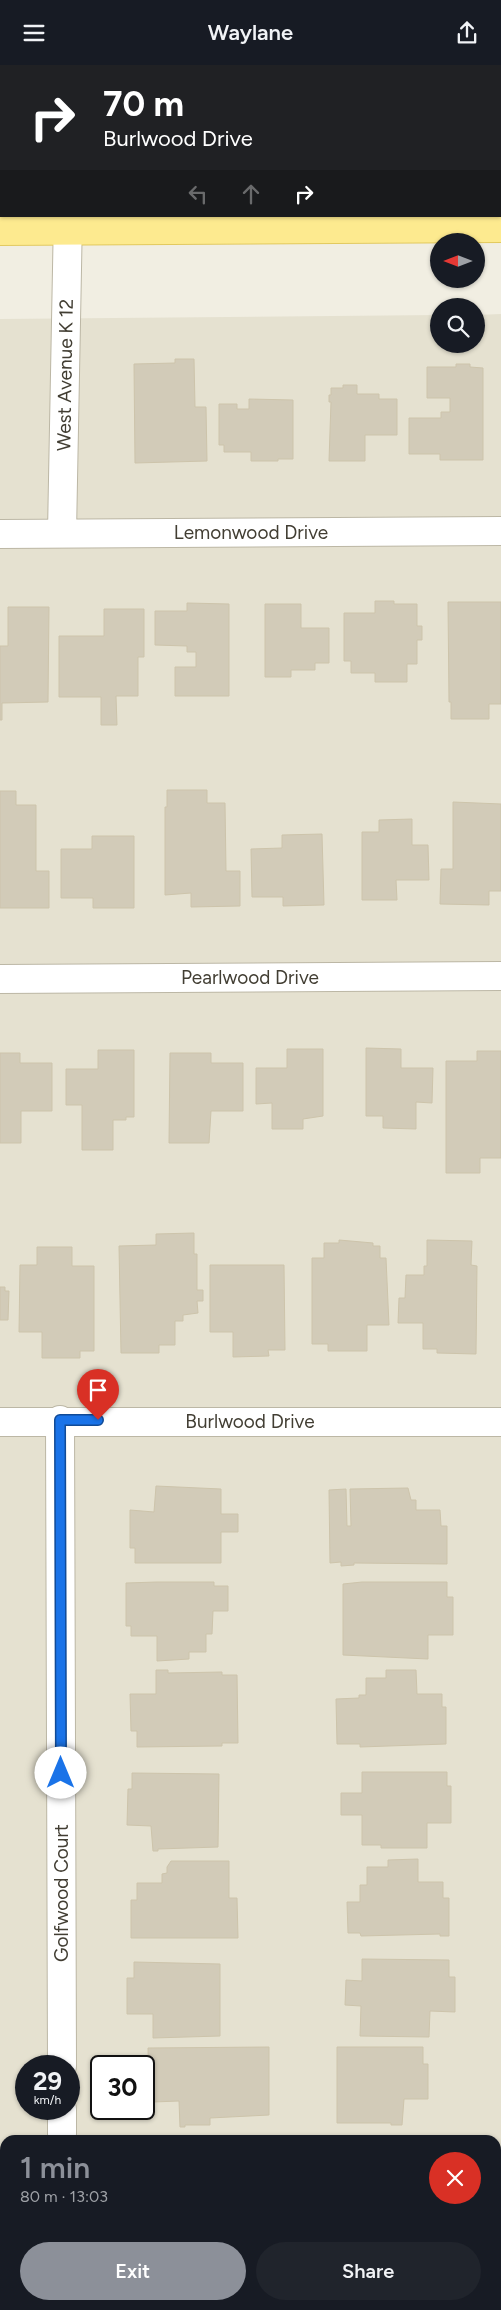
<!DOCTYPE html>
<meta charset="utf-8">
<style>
body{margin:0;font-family:Figtree,sans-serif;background:#20242c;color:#f1f3f6;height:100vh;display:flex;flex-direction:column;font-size:19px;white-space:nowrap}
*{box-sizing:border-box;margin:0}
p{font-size:16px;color:#9ea1a6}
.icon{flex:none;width:28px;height:28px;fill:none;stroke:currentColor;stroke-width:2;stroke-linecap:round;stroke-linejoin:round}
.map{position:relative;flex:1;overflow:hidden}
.panel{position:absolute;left:0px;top:2070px;width:501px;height:175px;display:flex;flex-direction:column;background:#171b24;border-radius:15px 15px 0 0;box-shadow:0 1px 4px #0004}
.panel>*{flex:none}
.top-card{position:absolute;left:0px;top:0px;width:501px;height:152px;box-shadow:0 1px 4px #0004;background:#202124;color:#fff;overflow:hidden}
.needle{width:32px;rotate:270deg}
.buttons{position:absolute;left:430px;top:168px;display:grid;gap:10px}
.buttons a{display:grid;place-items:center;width:55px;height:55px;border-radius:50%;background:#171b24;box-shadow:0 1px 4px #0004;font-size:25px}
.speed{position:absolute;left:15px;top:1990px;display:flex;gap:10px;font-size:25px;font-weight:700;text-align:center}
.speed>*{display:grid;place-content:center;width:65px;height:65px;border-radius:50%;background:#171b24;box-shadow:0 1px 4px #0004;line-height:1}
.speed small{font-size:12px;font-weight:400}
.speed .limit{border:2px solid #111;border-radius:8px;background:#fff;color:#111}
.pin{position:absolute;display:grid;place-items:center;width:42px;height:42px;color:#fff;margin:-51px -21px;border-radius:50% 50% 50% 0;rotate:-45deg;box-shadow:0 0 5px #0007}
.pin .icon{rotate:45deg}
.me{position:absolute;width:55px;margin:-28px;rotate:0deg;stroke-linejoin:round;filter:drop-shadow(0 0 4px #0008)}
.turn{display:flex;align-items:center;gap:18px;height:105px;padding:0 20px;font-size:22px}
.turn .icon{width:65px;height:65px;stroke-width:2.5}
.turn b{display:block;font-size:35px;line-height:42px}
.lanes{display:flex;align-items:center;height:48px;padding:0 20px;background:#0003;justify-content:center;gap:25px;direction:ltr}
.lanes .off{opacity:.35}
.round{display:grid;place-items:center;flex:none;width:52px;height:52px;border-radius:26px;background:#20242c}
.summary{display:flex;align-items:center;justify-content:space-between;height:85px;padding:0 20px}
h1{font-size:30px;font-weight:600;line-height:38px;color:#8c9099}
.primary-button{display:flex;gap:10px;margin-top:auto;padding:10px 20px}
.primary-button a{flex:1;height:58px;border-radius:30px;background:#8c9099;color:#fff;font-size:20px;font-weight:600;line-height:58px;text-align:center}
.primary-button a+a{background:#20242c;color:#f1f3f6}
header{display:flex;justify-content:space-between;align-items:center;height:65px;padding:0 20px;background:#171b24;font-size:22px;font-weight:600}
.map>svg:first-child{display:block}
.residential{fill:#e5e1d0;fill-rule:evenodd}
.green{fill:#c4e6aa}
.building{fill:#d2cbb8;stroke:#cdc4ab}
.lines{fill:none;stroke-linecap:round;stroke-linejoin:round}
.minor-casing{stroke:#bcb7a5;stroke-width:30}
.primary-casing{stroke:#e2c95f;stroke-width:30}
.minor{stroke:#fff;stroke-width:28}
.primary{stroke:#fdea8f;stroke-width:28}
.route-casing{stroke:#114b97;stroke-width:12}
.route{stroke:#1a73e8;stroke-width:9}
.labels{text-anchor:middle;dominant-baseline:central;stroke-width:4;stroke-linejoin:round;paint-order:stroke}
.street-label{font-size:19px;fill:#423e33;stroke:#fff}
</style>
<header><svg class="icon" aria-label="menu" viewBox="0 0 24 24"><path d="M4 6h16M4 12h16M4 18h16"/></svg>Waylane<svg class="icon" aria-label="share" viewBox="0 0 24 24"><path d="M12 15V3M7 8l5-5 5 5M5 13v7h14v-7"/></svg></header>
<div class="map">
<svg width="501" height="2245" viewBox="0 0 501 2245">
<rect width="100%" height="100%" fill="#f1eee2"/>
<!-- residential -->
<path class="residential" d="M501,249V2245H0V254L439,250V279H476V250ZM26,2001H69V2044H26ZM101,2001H144V2044H101ZM5,2075H496V2240H5Z"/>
<!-- green -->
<path class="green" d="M114,0H501V77L500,1Z"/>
<!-- building -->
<path class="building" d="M0,0L7,1H1L0,49Z
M175,294H194L195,342H206L207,396L135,398L134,299L175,298Z
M456,299H470V302L483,303V395H440V389H409V353H441V347H450V333H427V302H456Z
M343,320H357V329H379V334H397V370H365V396H329L331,337H329V330H331V323H343Z
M249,334L293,335V394H278V396H251V387H224V380H219V339H237V344H249Z
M375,536H394V539H417V561H422V575H417V599H407V617H375V608H351V596H344V548H375Z
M448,537H501V639H489V654H451V637H449Z
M187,538L229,539V631H175V602H196V587H187V581L155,580V546H187Z
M265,539H301V563H329V598H315V605H291V612H265Z
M8,542H49L48,637L2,638V655H0V581H8Z
M104,544H144V592H138V631H116L117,660H101V632H59V571H104Z
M167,725H207V738H225L226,806H240V841L191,842V828L165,830V742H167Z
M0,726H16V740H36V806H49V843H0Z
M453,737L501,739V826H489V840L440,839L441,804H453Z
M412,754V780H428L429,815H396L397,835H362V767H379V755Z
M322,769L324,840L283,841V832H252L251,784L282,783V770Z
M92,771H134V843H93V833H61V784H92Z
M366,983L401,984V1003H433L432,1038L416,1037V1064L383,1063V1051H366Z
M287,984H323V1051L303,1054V1064H272V1038L256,1039V1003H287Z
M98,985H134V1052H126V1055H113V1085H82V1040H66V1004H98Z
M477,986H501V1093H480V1108H446V996H477Z
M0,988H20V998H52V1046H21V1078H0Z
M170,988H211V998H243V1046H211L209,1078H169Z
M194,1168V1189H197V1225H203V1236H197L198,1248L183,1250V1256H175V1280H159V1288H121L119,1181L156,1180V1169Z
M339,1175L373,1178V1181H380V1193H386L389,1260H367V1286H328V1279H312V1193H324V1178H339Z
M427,1175L472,1176L471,1200L477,1201L476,1289L437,1288V1284H423V1258H398L399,1233H405L406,1210H424V1201H427Z
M37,1182H72V1201H94V1286H80V1293H42V1267H19L20,1200H37Z
M210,1200H284L285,1285H268L269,1291L233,1292V1267H210Z
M0,1222H5V1226H9L8,1255H0Z
M156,1421L221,1424V1449H238V1467H221V1498H135V1483H130V1445L154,1447Z
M408,1423L411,1435H416V1445H440L441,1461H447V1499L354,1498V1500L341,1501V1497L330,1498L329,1425L346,1424L347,1461H351L350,1424Z
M157,1517H214V1521H228V1546H213L212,1569H206V1587H189V1594L157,1596V1571H131V1561H126V1518Z
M362,1517H447V1532H453V1570H428V1594L343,1590V1519Z
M156,1605H168V1608L222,1607V1610H237L238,1678H222V1681L137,1682V1666H131L130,1629H156Z
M386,1605H416L417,1629H442V1642H446V1679L360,1682V1679H337L336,1634L359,1633V1630H366V1613H386Z
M362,1707H447V1721H451V1758H427V1783H381V1780H362V1750H341V1728H362Z
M132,1708L219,1709L218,1782L158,1784V1786H153L151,1761L127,1760L128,1724H132Z
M418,1794V1817H443V1833H449V1871H440V1869L361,1871L360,1868H348L347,1837H360V1820H367V1802H388V1795Z
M171,1796H229V1833H237L238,1873H131V1835H137V1818H162V1809L167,1808V1802Z
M362,1894L449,1895V1912H455V1947L430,1946L429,1972L360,1971L361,1941L345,1940L346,1915L362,1916Z
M134,1897L220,1899V1971L153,1973V1949H127V1913H134Z
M269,1982V2050L210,2053V2060H185V2062H180L179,2036L153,2037V2022H149L148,1983Z
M337,1982H423V1999H428V2034H404L402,2060H391V2058H337Z
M0,2137L5,2141V2233L0,2238Z
M409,2240H424L419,2245H414Z"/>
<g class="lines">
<defs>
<path id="minor" d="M70,1V0
M62,468L68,151
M0,469L501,466
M0,914L501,911
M60,1355L62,2001
M0,1357H501
M62,2044V2069"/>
<path id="primary" d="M0,166L501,163"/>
</defs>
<!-- minor casing -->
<use href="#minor" class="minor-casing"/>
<!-- primary casing -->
<use href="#primary" class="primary-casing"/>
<!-- minor -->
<use href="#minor" class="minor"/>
<!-- primary -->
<use href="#primary" class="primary"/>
</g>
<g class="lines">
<defs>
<path id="route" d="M61,1708L60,1355H98"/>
</defs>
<!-- route casing -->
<use href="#route" class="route-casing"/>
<!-- route -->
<use href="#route" class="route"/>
</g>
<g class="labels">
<!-- street labels -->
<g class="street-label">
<text transform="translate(65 310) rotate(-89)">West Avenue K 12</text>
<text x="251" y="467">Lemonwood Drive</text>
<text x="250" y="912">Pearlwood Drive</text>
<text x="250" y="1356">Burlwood Drive</text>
<text transform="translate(61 1828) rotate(-90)">Golfwood Court</text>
</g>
</g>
</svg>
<div class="buttons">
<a><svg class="needle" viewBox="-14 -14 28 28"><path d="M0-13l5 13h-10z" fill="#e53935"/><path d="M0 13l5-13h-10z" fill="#9ea1a6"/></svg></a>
<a><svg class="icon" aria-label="search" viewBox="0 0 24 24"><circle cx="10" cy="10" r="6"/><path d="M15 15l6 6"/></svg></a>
</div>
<div class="speed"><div>29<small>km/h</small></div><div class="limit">30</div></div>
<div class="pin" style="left:98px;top:1355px;background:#d93025"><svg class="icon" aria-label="arrive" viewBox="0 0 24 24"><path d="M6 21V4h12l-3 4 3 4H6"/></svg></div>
<svg class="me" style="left:61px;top:1708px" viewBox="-20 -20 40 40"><circle r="19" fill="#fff"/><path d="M0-13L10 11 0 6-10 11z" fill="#1a73e8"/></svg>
<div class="top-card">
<div class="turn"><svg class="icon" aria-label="right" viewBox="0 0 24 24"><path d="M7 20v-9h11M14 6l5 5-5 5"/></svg><div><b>70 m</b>Burlwood Drive</div></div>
<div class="lanes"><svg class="icon off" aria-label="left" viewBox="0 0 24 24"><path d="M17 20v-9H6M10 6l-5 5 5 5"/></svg><svg class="icon off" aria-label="ahead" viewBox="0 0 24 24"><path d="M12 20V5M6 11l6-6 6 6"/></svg><svg class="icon" aria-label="right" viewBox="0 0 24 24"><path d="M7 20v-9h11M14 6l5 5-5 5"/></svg></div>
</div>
<section class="panel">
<div class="summary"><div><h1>1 min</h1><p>80 m · 13:03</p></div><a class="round" style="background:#d93025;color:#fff"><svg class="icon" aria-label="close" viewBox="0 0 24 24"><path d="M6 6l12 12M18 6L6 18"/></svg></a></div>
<div class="primary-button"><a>Exit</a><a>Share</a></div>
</section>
</div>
